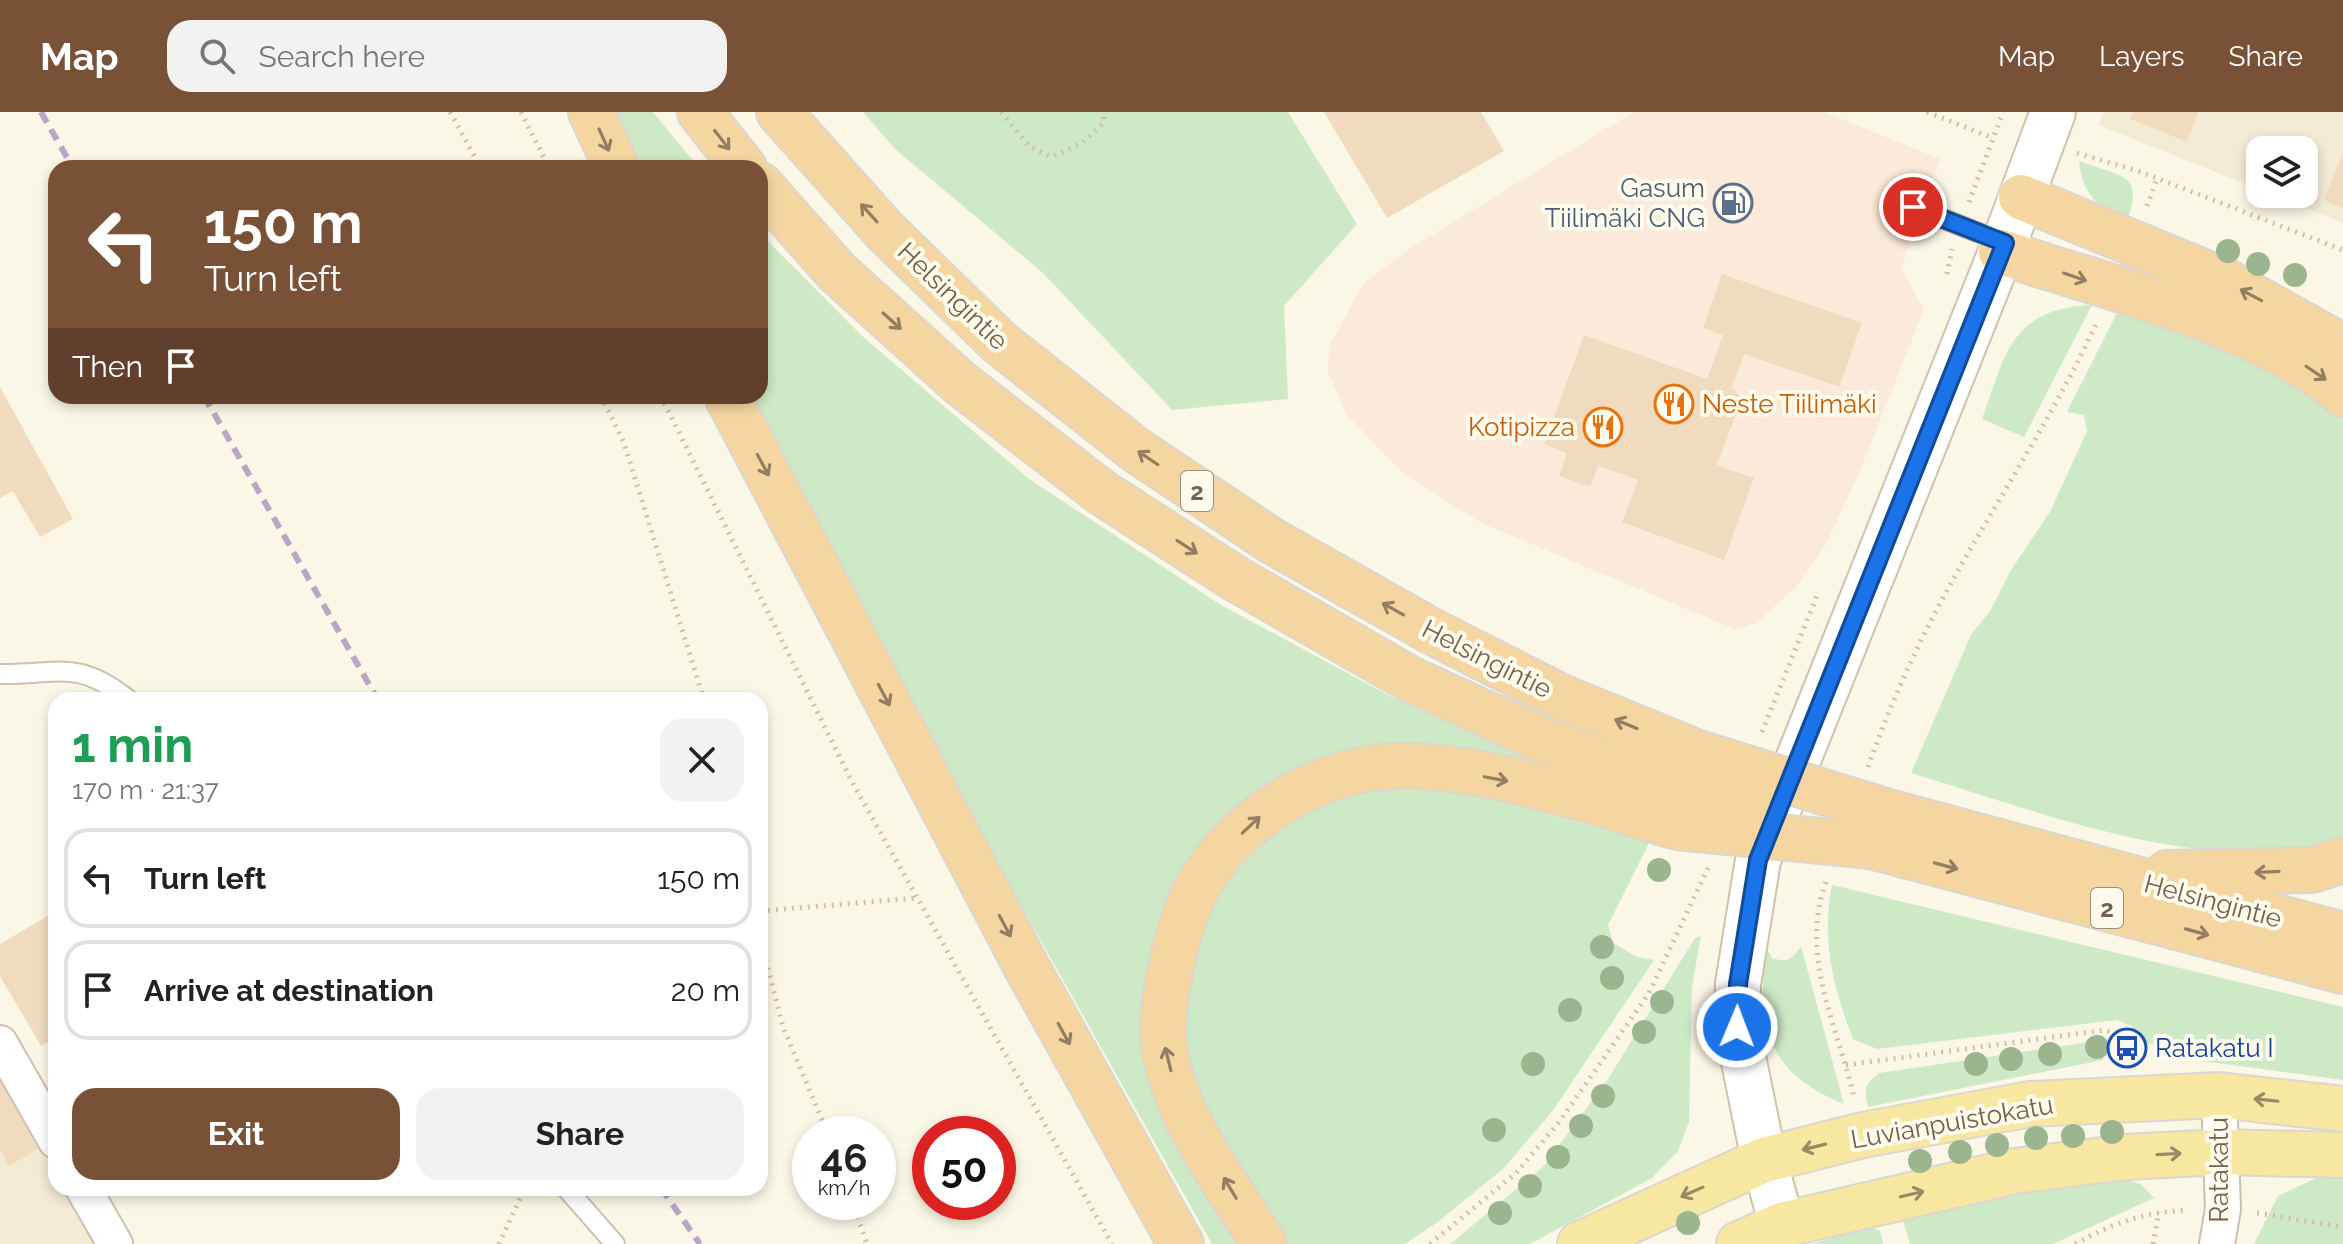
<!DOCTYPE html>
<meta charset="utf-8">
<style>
body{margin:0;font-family:Raleway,sans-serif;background:#f2f2f2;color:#222;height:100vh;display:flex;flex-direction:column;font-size:30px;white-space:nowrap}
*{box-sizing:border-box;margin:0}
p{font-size:26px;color:#767676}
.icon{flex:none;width:44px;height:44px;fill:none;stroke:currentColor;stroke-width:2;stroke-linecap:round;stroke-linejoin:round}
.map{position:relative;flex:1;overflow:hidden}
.side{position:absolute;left:48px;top:580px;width:720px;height:504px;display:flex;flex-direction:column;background:#fff;border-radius:24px;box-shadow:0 4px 12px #0003}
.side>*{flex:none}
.hud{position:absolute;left:48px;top:48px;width:720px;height:244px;border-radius:24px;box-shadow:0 4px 12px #0003;background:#785137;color:#fff;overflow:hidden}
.tools{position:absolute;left:2246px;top:24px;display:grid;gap:16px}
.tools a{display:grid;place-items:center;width:72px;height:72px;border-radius:16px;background:#fff;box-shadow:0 4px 12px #0003;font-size:40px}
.speed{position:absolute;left:792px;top:1004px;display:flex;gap:16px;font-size:40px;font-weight:700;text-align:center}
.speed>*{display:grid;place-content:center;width:104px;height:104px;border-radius:50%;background:#fff;box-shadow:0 4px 12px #0003;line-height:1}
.speed small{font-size:20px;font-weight:400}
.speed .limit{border:12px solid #d22;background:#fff;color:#111}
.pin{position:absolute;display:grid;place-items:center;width:68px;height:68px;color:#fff;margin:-34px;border:4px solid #fff;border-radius:50%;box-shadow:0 2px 8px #0007}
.me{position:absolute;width:88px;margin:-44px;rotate:1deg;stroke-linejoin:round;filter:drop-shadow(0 0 6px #0008)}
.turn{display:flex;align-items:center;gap:28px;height:168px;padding:0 24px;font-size:36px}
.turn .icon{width:104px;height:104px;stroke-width:2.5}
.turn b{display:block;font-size:56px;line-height:68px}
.then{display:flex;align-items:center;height:76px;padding:0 24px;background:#0003;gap:16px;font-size:30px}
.round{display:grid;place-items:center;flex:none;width:84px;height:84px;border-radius:24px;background:#f2f2f2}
.overview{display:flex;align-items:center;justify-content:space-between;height:136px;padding:0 24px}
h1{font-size:48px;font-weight:700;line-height:60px;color:#1e9e55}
.action{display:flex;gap:16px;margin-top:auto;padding:16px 24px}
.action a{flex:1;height:92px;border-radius:24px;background:#785137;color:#fff;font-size:32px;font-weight:700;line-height:92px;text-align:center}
.action a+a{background:#f2f2f2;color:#222}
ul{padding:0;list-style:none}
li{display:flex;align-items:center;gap:24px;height:100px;margin:0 16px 12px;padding:0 8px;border:4px solid #e0e0e0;border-radius:24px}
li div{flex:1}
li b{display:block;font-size:30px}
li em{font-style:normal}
header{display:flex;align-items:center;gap:48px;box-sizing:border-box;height:112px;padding:0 40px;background:#785137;color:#fff}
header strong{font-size:38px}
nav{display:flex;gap:44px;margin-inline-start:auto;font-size:28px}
.search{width:560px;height:72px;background:#f2f2f2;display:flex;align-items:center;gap:20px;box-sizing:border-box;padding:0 28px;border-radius:24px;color:#767676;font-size:30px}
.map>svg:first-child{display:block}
.residential{fill:#f3ead4}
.commercial{fill:#fbeada}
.green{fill:#cde9c5}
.building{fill:#f0dbbe}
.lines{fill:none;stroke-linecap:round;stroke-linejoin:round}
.service-casing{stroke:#cdc0ac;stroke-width:22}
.minor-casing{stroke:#cdc0ac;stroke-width:38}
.secondary-casing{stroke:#d0c2aa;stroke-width:48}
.primary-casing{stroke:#dbd6d0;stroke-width:48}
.trunk-casing{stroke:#dbd6d0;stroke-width:48}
.path{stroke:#d5bfa1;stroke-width:5;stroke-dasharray:2 6;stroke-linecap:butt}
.service{stroke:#fff;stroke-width:18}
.minor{stroke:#fff;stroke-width:34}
.secondary{stroke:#fff;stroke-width:44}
.primary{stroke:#f7e7a1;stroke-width:44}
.trunk{stroke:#f5d6a0;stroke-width:44}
.rail{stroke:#bca4c5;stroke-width:6;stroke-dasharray:12 8;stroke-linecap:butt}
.trunk-bridge-casing{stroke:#dbd6d0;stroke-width:48;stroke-linecap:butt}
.trunk-bridge{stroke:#f5d6a0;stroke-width:44}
.tree{fill:#9bb58f}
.oneway{stroke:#947e61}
.oneway2{stroke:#9b8966}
.route-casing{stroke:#114b97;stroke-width:20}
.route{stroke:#1a73e8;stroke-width:14}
.labels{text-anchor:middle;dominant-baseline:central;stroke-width:8;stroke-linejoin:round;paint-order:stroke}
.shield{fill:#fefaec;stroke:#9d8f7c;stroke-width:2}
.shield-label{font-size:24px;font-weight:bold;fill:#74614c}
.service-label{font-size:26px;fill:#4e5e75;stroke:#fefaec;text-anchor:end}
.street-label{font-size:26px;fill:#74614c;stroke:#fefaec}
.food-label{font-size:26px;fill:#c56008;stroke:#fefaec;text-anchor:start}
.transit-label{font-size:26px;fill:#164399;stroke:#fefaec;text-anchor:start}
</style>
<header>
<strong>Map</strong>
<div class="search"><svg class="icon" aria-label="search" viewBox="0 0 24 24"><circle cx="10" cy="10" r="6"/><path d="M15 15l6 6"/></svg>Search here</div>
<nav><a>Map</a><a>Layers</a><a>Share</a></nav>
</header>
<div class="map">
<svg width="2343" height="1132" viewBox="0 0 2343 1132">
<rect width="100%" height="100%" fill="#fbf7e6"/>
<!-- residential -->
<path class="residential" d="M2104,0H2343V111L2271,82H2304V38H2260V78L2099,13Z
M0,963L56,1063V1076H63L94,1132H0Z"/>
<!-- commercial -->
<path class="commercial" d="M1634,0H1824L1940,47L1901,156L1924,197L1858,364L1825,434L1795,476L1757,510L1737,518L1481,411L1402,360L1346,302L1328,260L1329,234L1364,171L1412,135Z"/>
<!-- green -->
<path class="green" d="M612,0H653L699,56H638Z
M863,0H1288L1357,112L1284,194L1288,287L1172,298L1043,161L895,37Z
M2079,49C2121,65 2146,60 2126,112C2098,94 2083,84 2079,49Z
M760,121L862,224L1029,367L1221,493L1392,585L1559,659L1557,663C1501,648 1444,627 1385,634C1267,648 1171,735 1150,852C1144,881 1140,919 1148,948C1153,966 1167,986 1175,1002C1197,1046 1219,1089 1241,1132H1212L980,721L748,284H760Z
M2092,193L2024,325L1982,307C2006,240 2011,197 2092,193Z
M2118,199L2247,247L2343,304V725C2330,729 2316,736 2302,738C2173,753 2033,698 1911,661L1971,523L1990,499L2011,458L2050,400L2087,319L2084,303L2067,300Z
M1414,674L1479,682L1649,731L1608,813L1613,831L1637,845L1654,848L1554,997L1504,1056L1439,1109L1405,1132H1283C1247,1070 1201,1007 1187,935C1165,829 1239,704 1347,681C1368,676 1392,676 1414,674Z
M1832,773L2343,895V968L2180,946L2179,934L2139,931L2132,914L2116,908L1877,937L1853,927C1833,875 1821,828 1832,773Z
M1701,824L1692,874L1689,1010L1678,1039L1652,1066L1530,1132H1450L1544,1054L1608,967L1695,826Z
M1801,834L1844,992C1765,959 1757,914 1766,835L1772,846C1788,851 1792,847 1801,834Z
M2096,929H2110L2117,936L2104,938L2103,948L1868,995C1864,978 1864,972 1879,961Z
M2327,1061L2343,1065V1132H2254L2278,1084Z
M2126,1067L2142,1073L2154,1086L2053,1132H1910L1903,1109L1905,1105L2025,1074Z
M1867,1114L1880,1119L1883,1132H1812Z"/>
<!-- building -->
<path class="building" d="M1324,0H1481L1504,39L1387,106Z
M2133,0H2198L2187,30L2130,7Z
M2343,41V96L2324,88Z
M1722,162L1862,211L1839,275L1744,242L1732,276L1742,286L1717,353L1754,366L1724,448L1622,410L1638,368L1598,354L1590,375L1559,364L1567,341L1544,332L1584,223L1707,267L1723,223L1703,216Z
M0,275L73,407L40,425L13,379L0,386Z
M56,799V925L41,934L0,864V832Z
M0,968L38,1037L9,1054L0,1037Z"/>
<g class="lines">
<defs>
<path id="service" d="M1913,95L2005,131
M0,562C59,563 76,546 129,588
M566,1076L615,1132"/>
<path id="minor" d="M0,931L56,1029
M83,1076L115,1132
M2217,1132L2223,1097L2219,983"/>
<path id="secondary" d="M1782,1113L1764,1048L1737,915L1738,872L1758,748L2001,140L2053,0"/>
<path id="primary" d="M1580,1132L1764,1048L1863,1023L2030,992L2219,983L2343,997
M1739,1132L1782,1113L2015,1059L2126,1045L2221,1040L2343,1043"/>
<path id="trunk" d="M591,0L617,56
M700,0L744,56
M779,0L885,119L1000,231L1136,338L1272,429L1433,520L1561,585L1698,641
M760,73L837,160L960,271L1101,380L1236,467L1410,567L1545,629L1686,681
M2021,85L2225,169L2343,235
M2001,140C2107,176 2259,210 2343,282
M727,284L1026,854L1181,1132
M1888,700L2343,823
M1871,734L2343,859
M2167,761L2312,758L2343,748
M1264,1132C1228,1073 1177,1010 1165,940C1160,914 1166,881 1171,856C1177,829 1184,800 1197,776C1240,701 1327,651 1413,654C1500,657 1594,691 1678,715"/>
</defs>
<!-- service casing -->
<use href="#service" class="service-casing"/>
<!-- minor casing -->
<use href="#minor" class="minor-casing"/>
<!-- secondary casing -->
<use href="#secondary" class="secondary-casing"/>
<!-- primary casing -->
<use href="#primary" class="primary-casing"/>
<!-- trunk casing -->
<use href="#trunk" class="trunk-casing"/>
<!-- path -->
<path class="path" d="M450,0L481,56
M521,0L549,56
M1001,0L1029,34L1052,45L1082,31L1104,10L1103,0
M1927,0L1993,26
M2077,41L2138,59L2343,138
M1969,90L2003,0
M2147,94L2157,67
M1947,162L1952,137
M601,284L624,331L704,588
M661,284L851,668L1112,1132
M1762,620L1818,481
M1868,655C1891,590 1920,526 1954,466C2002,380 2056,299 2097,210
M1826,770C1799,843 1837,913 1854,985
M760,799L917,786
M760,825L783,915L828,1022
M1846,953L2105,918L2121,924L2127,936
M852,1090L867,1132
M2257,1101L2343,1115
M499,1132L525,1076
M1430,1132L1516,1061L1560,1009L1649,881L1708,756
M2075,1132C2115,1110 2142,1101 2187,1098
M2153,1132L2159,1100"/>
<!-- service -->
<use href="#service" class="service"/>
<!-- minor -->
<use href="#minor" class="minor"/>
<!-- secondary -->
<use href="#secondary" class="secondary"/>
<!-- primary -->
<use href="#primary" class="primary"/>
<!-- trunk -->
<use href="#trunk" class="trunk"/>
<!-- rail -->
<path class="rail" d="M41,0L73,56
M204,284L378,588
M661,1076L700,1132"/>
<defs>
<path id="trunk-bridge" d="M1698,641L1888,700
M1686,681L1760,703
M1678,715L1871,734"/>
</defs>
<!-- trunk-bridge casing -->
<use href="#trunk-bridge" class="trunk-bridge-casing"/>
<!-- trunk-bridge -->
<use href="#trunk-bridge" class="trunk-bridge"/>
</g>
<!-- trees -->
<g class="tree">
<circle cx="2228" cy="139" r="12"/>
<circle cx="2258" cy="152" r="12"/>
<circle cx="2295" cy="163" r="12"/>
<circle cx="1659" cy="758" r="12"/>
<circle cx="1602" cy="835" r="12"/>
<circle cx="1612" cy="866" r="12"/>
<circle cx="1662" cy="890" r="12"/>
<circle cx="1570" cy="898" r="12"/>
<circle cx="1644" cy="920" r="12"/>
<circle cx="2097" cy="935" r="12"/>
<circle cx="2050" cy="942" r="12"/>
<circle cx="2011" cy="947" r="12"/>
<circle cx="1533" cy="952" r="12"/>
<circle cx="1976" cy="952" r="12"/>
<circle cx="1603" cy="984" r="12"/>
<circle cx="1581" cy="1014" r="12"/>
<circle cx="1494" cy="1018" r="12"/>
<circle cx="2112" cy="1020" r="12"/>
<circle cx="2073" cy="1024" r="12"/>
<circle cx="2036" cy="1026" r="12"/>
<circle cx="1997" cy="1033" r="12"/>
<circle cx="1960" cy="1040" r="12"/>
<circle cx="1558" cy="1045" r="12"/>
<circle cx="1920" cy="1049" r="12"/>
<circle cx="1530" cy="1074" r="12"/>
<circle cx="1500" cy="1101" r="12"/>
<circle cx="1688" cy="1111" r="12"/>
</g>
<!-- one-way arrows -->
<defs><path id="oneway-shaft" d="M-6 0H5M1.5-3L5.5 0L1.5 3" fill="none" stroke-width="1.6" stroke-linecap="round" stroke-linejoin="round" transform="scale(2)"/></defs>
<g class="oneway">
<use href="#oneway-shaft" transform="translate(604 28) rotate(66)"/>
<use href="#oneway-shaft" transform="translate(722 28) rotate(52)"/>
<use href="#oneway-shaft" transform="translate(869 101) rotate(-132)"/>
<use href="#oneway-shaft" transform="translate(2075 165) rotate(19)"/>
<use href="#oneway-shaft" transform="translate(2251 183) rotate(-152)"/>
<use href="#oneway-shaft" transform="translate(892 209) rotate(42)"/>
<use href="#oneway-shaft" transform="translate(2316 261) rotate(34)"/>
<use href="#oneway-shaft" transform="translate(1148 346) rotate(-146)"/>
<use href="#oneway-shaft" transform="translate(763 353) rotate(62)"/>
<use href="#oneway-shaft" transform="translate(1187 435) rotate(33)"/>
<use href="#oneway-shaft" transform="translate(1393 497) rotate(-151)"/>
<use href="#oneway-shaft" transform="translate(884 583) rotate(62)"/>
<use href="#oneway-shaft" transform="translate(1626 612) rotate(-158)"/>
<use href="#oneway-shaft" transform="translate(1496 667) rotate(11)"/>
<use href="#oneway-shaft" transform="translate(1251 713) rotate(-43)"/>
<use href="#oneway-shaft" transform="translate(1946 754) rotate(15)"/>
<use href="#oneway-shaft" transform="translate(2267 760) rotate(177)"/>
<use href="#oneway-shaft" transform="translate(1005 814) rotate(62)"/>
<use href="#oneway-shaft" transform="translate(2197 820) rotate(15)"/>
<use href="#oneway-shaft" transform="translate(1064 922) rotate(61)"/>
<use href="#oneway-shaft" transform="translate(1168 947) rotate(-104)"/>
<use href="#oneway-shaft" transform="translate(1230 1076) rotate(-121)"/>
</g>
<g class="oneway2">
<use href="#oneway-shaft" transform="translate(2266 988) rotate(-174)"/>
<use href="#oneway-shaft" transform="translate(1814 1035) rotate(166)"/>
<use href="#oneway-shaft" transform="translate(2169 1042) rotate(-3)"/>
<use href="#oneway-shaft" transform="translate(1692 1080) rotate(156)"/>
<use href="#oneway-shaft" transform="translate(1912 1082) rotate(-13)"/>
</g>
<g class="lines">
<defs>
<path id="route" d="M1737,915L1738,872L1758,748L2005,131L1913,95"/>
</defs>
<!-- route casing -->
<use href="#route" class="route-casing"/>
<!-- route -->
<use href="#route" class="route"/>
</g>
<!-- icons -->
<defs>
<symbol id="fuel-ring" viewBox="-11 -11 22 22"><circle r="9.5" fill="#fefaec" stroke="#5c6f8a" stroke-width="1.5"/><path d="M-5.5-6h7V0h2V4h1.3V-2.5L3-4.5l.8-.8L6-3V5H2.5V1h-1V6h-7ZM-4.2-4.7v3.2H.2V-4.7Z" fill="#5c6f8a"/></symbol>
<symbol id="restaurant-ring" viewBox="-11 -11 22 22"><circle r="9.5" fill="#fefaec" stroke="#e8710a" stroke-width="1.5"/><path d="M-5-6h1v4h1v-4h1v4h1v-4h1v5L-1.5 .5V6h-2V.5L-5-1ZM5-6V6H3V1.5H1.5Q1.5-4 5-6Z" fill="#e8710a"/></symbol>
<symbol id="bus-ring" viewBox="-11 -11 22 22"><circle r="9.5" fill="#fefaec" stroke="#1a4fb4" stroke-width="1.5"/><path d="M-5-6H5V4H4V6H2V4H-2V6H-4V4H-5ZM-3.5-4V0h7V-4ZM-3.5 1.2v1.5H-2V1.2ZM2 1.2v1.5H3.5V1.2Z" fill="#1a4fb4"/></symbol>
</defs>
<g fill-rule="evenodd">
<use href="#fuel-ring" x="1711" y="69" width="44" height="44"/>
<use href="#restaurant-ring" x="1652" y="270" width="44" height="44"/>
<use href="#restaurant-ring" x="1581" y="293" width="44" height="44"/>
<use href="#bus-ring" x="2105" y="914" width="44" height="44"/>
</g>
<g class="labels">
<!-- shield labels -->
<g class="shield">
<rect x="1181" y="359" width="32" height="40" rx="6"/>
<rect x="2091" y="776" width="32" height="40" rx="6"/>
</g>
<g class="shield-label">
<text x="1197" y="379">2</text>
<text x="2107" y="796">2</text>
</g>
<!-- service labels -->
<g class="service-label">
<text x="1705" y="76">Gasum<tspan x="1705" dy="30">Tiilimäki CNG</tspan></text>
</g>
<!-- street labels -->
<g class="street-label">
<text transform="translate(953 184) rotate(44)">Helsingintie</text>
<text transform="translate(1487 547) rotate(27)">Helsingintie</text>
<text transform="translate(2213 789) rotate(15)">Helsingintie</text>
<text transform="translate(1952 1010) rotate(-10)">Luvianpuistokatu</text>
<text transform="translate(2219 1058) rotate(-90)">Ratakatu</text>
</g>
<!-- food labels -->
<g class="food-label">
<text x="1702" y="292">Neste Tiilimäki</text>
<text x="1575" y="315" text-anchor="end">Kotipizza</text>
</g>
<!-- transit labels -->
<g class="transit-label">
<text x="2155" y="936">Ratakatu I</text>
</g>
</g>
</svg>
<div class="tools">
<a><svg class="icon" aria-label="layers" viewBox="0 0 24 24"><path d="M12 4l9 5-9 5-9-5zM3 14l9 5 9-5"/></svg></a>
</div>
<div class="speed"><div>46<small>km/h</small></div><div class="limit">50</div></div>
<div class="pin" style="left:1913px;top:95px;background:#d93025"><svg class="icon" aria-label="arrive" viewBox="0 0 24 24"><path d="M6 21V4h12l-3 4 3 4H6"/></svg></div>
<svg class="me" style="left:1737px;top:915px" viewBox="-20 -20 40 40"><circle r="17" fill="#1a73e8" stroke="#fff" stroke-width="3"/><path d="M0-11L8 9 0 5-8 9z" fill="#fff"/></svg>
<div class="hud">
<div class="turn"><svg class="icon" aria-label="left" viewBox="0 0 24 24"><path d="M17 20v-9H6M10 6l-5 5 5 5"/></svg><div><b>150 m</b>Turn left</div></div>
<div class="then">Then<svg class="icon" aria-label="arrive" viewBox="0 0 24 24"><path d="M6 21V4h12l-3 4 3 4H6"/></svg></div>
</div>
<section class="side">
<div class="overview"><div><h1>1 min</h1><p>170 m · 21:37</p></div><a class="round"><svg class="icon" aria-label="close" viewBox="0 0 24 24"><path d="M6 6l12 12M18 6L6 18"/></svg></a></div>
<ul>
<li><svg class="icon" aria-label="left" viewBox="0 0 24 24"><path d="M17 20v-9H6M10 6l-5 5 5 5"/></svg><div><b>Turn left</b></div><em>150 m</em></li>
<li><svg class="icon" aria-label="arrive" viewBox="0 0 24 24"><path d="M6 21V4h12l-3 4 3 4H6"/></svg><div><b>Arrive at destination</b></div><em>20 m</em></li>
</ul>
<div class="action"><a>Exit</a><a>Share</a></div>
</section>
</div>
